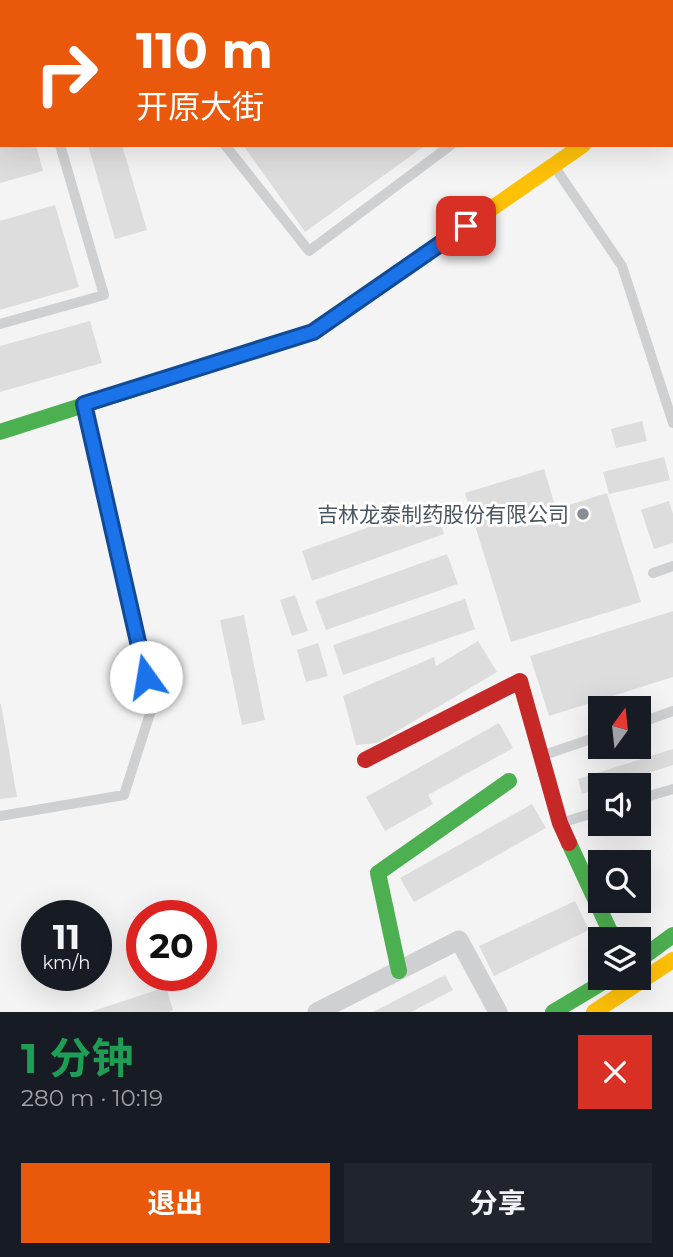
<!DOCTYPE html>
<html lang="zh">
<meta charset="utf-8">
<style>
body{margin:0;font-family:Montserrat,"Noto Sans SC",sans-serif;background:#20242c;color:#f1f3f6;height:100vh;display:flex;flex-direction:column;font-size:26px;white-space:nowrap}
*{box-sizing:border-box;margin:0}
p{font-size:23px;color:#9ea1a6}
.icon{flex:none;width:38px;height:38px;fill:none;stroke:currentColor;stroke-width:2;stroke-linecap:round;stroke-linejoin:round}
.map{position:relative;height:1012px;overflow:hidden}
.drawer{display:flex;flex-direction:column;background:#171b24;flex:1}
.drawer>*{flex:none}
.banner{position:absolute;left:0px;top:0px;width:674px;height:147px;box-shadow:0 7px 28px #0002;background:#ea580c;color:#fff;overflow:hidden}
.needle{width:46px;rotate:15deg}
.buttons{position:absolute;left:588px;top:696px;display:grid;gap:14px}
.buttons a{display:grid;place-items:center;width:63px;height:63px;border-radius:0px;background:#171b24;box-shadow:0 7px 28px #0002;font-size:35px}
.speed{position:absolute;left:21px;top:900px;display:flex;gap:14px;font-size:35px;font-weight:700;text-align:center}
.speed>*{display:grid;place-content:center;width:91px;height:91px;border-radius:50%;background:#171b24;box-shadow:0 7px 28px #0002;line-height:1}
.speed small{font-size:18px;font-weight:400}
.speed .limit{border:10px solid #d22;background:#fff;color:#111}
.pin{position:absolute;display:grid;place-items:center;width:60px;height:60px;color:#fff;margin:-30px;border-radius:14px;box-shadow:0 4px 10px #0006}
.me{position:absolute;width:77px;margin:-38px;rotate:347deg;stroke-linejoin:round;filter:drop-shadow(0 0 5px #0008)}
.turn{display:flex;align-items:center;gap:24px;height:147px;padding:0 21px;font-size:32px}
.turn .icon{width:91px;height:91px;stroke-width:2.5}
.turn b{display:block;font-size:49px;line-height:60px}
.round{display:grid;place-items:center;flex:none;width:74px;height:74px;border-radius:0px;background:#20242c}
.overview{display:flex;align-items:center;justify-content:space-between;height:119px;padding:0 21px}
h1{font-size:42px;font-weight:700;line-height:52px;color:#1e9e55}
.cta{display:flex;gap:14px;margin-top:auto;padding:14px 21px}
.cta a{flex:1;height:80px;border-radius:0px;background:#ea580c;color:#fff;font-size:28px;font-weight:700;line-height:80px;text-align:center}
.cta a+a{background:#20242c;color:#f1f3f6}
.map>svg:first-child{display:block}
.building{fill:#ddddde}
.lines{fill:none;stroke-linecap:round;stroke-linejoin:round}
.lane{stroke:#ced0d2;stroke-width:10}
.street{stroke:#ced0d2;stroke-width:19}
.fast{stroke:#4caf50;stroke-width:16}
.slow{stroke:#ffc107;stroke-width:16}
.jam{stroke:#c62828;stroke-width:16}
.route-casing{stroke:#114b97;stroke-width:18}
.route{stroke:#1a73e8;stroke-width:12}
.poi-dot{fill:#868d94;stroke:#fff;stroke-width:2.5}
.labels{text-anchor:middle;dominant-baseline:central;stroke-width:6;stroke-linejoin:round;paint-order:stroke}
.poi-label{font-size:21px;fill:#4a5661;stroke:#fff;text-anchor:end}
</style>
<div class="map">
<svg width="673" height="1012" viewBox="0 0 673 1012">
<rect width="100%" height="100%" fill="#f4f4f4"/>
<!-- building -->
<path class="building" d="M0,145H36L43,171L0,183Z
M88,145H122L147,230L115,239Z
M243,145H426L305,232Z
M55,205L79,287L0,310V221Z
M90,321L102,363L0,392V346Z
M642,421L647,441L616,448L611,429Z
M664,457L670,480L609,494L603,472Z
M544,469L556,509L607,493L641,602L511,642L465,493Z
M669,501L673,514V543L654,549L641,510Z
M434,504L444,534L312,581L302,551Z
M447,554L458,584L326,630L315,601Z
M295,595L308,631L292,636L280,600Z
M465,599L475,629L343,675L333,645Z
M673,611V677L549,716L530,656Z
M244,615L265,720L242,725L220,620Z
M478,641L497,672L377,743L356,745L343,696L434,657L436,666Z
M318,643L328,676L306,682L297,650Z
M0,704H1L17,797L0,799Z
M499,723L513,748L428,795L433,804L385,831L366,797Z
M673,749V765L608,786H600V788L582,794L578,779Z
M532,804L546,828L414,902L400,878Z
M575,901L589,930L494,976L479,946Z
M445,975L453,990L411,1012H373Z
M166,987L173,1010L169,1012H90Z"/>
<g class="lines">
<!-- lane -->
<path class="lane" d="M17,0L18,2
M109,0L111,2
M483,0L484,2
M226,2L228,0
M643,2L645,0
M225,145L309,251L451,145
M554,166L622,266L673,423
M0,324L104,295L60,145
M653,573L673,566
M639,723L673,711
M544,755L600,736
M639,799L673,789
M0,816L124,795L153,704L85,408
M564,822L600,811"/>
<!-- street -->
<path class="street" d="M672,80L673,79
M317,1012L459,940L498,1012"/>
<!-- fast -->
<path class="fast" d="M0,432L313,332L384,283
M569,843L614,940
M639,960L673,935
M399,971L378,873L509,781
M553,1012L610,978"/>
<!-- slow -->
<path class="slow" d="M384,283L583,145
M594,1012L673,960"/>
<!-- jam -->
<path class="jam" d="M365,760L520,681L560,823L569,843"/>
</g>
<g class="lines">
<defs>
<path id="route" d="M146,677L84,404L313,332L466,226"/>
</defs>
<!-- route casing -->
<use href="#route" class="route-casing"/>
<!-- route -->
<use href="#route" class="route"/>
</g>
<!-- markers -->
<circle class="poi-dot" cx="583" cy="514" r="7"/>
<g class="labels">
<!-- poi labels -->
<g class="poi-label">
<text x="569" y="514">吉林龙泰制药股份有限公司</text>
</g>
</g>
</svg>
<div class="buttons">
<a><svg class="needle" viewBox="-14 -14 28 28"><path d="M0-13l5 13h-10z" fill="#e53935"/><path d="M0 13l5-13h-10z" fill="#9ea1a6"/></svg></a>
<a><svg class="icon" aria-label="sound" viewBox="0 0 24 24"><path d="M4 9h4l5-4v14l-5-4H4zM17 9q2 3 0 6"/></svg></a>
<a><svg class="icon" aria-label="search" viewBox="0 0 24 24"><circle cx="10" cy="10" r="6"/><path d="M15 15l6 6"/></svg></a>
<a><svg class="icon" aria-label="layers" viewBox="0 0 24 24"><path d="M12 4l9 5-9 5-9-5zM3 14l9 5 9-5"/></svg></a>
</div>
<div class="speed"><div>11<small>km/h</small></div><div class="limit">20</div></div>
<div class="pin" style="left:466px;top:226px;background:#d93025"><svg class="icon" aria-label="arrive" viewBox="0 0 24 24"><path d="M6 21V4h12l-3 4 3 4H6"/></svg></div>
<svg class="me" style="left:146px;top:677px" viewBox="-20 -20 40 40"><circle r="19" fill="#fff"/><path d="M0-13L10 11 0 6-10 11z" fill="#1a73e8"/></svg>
<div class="banner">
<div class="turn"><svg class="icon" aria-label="right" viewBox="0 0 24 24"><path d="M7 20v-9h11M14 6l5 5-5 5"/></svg><div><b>110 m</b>开原大街</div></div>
</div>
</div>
<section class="drawer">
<div class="overview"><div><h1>1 分钟</h1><p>280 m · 10:19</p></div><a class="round" style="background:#d93025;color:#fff"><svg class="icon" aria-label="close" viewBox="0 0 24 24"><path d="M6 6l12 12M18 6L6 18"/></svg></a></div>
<div class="cta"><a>退出</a><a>分享</a></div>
</section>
